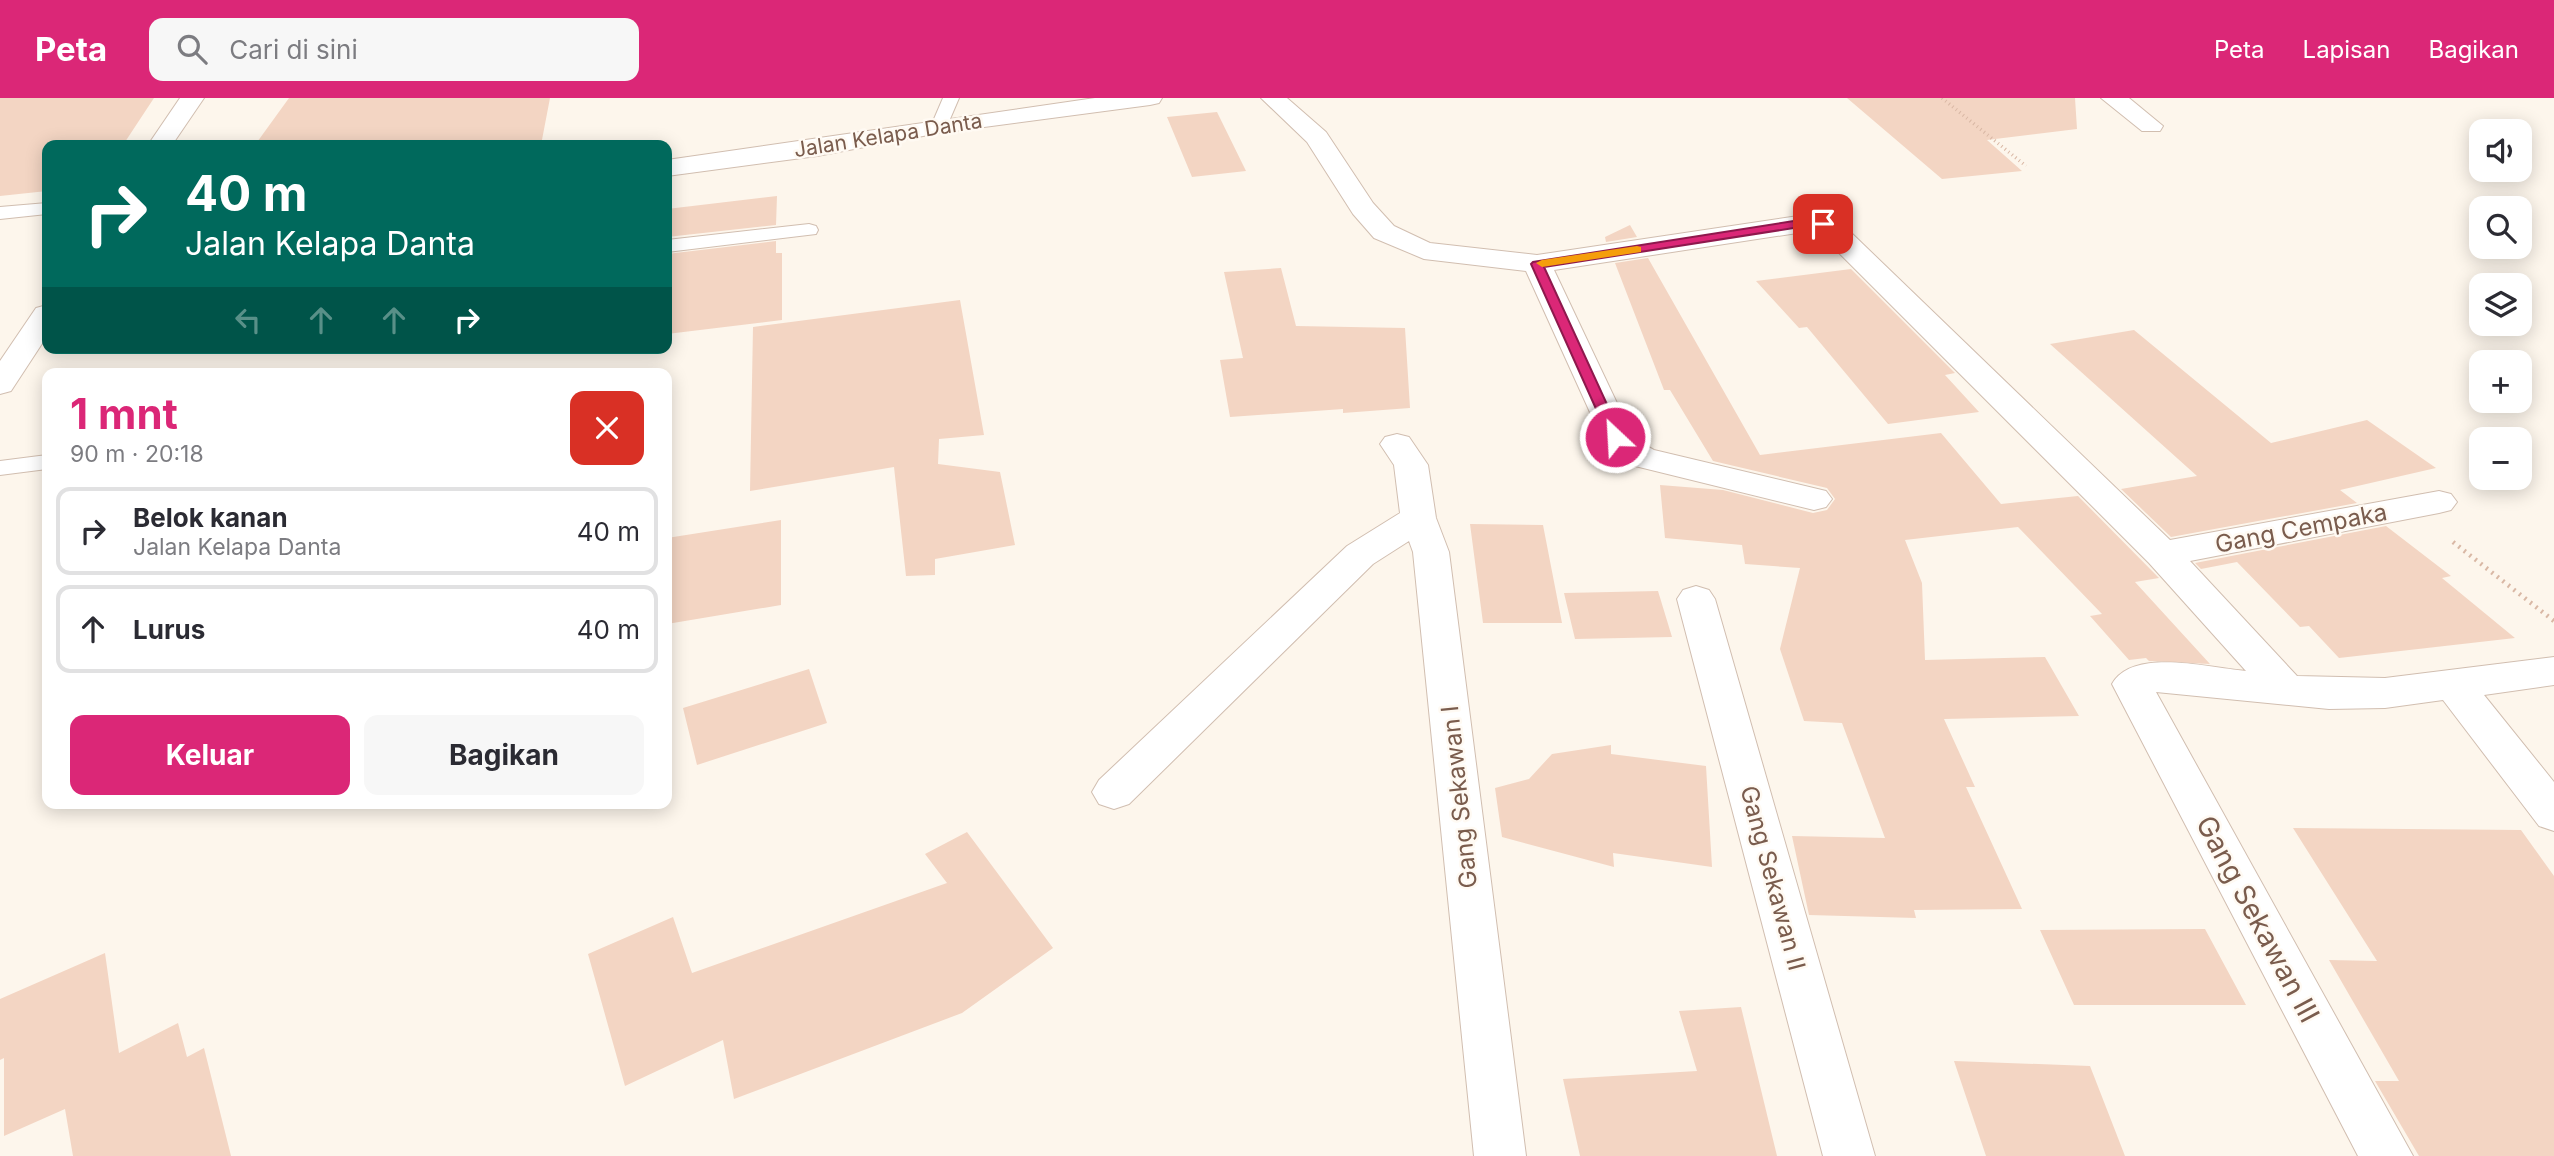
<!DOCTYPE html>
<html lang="id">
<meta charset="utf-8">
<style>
body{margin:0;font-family:Inter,sans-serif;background:#f7f7f7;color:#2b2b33;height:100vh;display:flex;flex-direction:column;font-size:26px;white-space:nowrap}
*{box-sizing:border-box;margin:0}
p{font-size:23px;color:#7c7c81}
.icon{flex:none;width:38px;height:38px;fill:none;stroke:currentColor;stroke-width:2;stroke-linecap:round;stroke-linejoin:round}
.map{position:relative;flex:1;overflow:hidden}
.panel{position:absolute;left:42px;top:270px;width:630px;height:441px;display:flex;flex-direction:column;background:#fff;border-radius:14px;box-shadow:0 4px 18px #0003}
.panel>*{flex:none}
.banner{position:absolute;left:42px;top:42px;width:630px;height:214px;border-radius:14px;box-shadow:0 4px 18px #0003;background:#00695c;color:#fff;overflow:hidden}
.buttons{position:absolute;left:2469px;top:21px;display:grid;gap:14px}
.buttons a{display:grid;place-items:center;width:63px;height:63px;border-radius:14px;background:#fff;box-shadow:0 4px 18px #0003;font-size:35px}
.pin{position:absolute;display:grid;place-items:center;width:60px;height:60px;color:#fff;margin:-30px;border-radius:14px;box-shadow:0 4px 10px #0006}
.me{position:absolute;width:77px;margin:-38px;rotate:335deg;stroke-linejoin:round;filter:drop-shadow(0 0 5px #0008)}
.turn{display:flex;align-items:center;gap:24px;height:147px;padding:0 28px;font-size:32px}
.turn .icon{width:91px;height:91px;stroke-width:2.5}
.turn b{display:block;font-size:49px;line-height:60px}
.lanes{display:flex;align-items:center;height:66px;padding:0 28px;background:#0003;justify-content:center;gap:35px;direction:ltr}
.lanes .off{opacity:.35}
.round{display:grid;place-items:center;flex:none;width:74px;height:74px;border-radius:14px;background:#f7f7f7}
.head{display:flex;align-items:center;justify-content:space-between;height:119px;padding:0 28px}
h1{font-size:42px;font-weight:700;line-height:52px;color:#db2777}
.action{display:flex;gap:14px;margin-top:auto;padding:14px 28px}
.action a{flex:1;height:80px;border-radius:14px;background:#db2777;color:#fff;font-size:28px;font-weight:700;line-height:80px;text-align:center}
.action a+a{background:#f7f7f7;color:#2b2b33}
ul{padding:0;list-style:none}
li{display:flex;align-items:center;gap:21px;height:88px;margin:0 14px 10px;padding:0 14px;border:4px solid #e1e1e2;border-radius:14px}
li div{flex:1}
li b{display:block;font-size:26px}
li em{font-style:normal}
header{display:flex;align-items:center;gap:42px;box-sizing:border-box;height:98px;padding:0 35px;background:#db2777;color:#fff}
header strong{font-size:33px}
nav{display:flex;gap:38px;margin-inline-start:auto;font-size:24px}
.search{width:490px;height:63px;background:#f7f7f7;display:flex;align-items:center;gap:18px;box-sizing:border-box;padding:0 24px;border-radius:14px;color:#7c7c81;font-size:26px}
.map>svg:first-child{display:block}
.building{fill:#f3d5c3}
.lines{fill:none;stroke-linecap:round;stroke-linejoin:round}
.service-casing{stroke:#d1beb0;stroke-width:2}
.minor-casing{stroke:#d1beb0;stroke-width:2}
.tertiary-casing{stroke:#d1beb0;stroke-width:2}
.path-far1{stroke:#d9b8a5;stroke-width:3.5;stroke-dasharray:1 3.5;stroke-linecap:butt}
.path{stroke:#d9b8a5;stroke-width:4.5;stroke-dasharray:2 5;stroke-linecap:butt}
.service{fill:#fff;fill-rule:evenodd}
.minor{fill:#fff;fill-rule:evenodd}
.tertiary{fill:#fff;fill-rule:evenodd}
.route{fill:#db2777;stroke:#8e194d;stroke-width:2}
.slow{fill:#f59e0b}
.labels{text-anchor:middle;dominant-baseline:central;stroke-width:5;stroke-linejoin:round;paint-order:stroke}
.far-street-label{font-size:21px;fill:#7a5c4d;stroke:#fffaf3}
.street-label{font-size:24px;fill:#7a5c4d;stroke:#fffaf3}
.near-street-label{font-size:28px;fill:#7a5c4d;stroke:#fffaf3}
</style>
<header>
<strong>Peta</strong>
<div class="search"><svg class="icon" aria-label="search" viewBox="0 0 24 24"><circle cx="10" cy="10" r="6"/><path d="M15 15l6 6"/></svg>Cari di sini</div>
<nav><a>Peta</a><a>Lapisan</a><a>Bagikan</a></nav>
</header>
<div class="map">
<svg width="2554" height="1058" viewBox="0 0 2554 1058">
<rect width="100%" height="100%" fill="#fdf6ec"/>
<!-- building -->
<path class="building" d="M0,0H154L123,47H47V93L0,98Z
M289,0H550L541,47H255Z
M1847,0H2075L2077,31L1987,42L2022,73L1942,81Z
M1217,14L1246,73L1192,79L1167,19Z
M777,98L776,127L667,139V111Z
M1630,127L1637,139L1606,144L1605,139Z
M776,143V155H782V222L667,236V156Z
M1648,160L1760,357L1941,335L2001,406L2078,398L2159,480L2135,484L2210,566L2149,563L2146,560L2129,562L2090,518L2102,516L2018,429L1905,442L1922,485L1925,562L2045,559L2079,618L1944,621L1975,689H1966L2022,811L1914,812L1916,820L1809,817L1792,738L1885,740L1842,625L1804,623L1780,551L1800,470L1745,466L1742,447L1665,440L1660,387L1723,392L1813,415L1827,412L1835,401L1827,390L1713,363L1670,292H1664L1615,165Z
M1281,170L1296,228L1405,230L1410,310L1343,315V311L1230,319L1220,262L1243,260L1224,174Z
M1851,171L1955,275L1945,277L1979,314L1888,326L1807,229L1799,230L1756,183Z
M960,202L984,337L939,341L938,366L1000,374L1015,447L935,461V477L906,478L894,369L750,393L753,229Z
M2134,232L2271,345L2367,322L2436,370L2340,392L2357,405L2171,439L2121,391L2197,378L2050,246Z
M781,422V507L667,526V440Z
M1470,426L1543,427L1562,525H1483Z
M2386,428L2451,478L2442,480L2515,540L2339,560L2309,528L2300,529L2237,464L2201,471L2195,465Z
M1658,493L1672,539L1575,541L1564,495Z
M809,571L827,625L697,667L683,610Z
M1611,647V656L1706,668L1712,769L1613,755L1614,769L1502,739L1495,690L1529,681L1552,656Z
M2293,730L2521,732L2554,778V1058H2419L2375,983H2399L2329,862L2377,863Z
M967,734L1053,850L962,915L734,1001L723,942L625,988L588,856L673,819L692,875L947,785L925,756Z
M2205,831L2246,907H2074L2040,832Z
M105,855L119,955L178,925L187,959L204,950L231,1058H73L65,1011L4,1038V960L0,962V901Z
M1741,909L1777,1058H1580L1563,981L1697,973L1679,913Z
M1954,963L2090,968L2125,1058H1986Z"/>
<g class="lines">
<defs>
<path id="service" d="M943,0H959L947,28L939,33L931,28Z
M47,105V116L0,121V109Z
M809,126L816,128L818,132L816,136L667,154V142Z
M47,357V371L0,377V363Z"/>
<path id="minor" d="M1095,0H1162L1159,5L1150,7L939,35L817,58L667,78V62Z
M1261,0H1287L1326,34L1373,105L1394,128L1430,145L1537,157L1812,116L1840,124L2170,442L2439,393L2451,396L2457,404L2451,412L2439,415L2190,463L2297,578L2385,580L2554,559V587L2484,597L2554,684V733L2539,728L2443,602L2385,610L2329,611L2156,594L2413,1058H2358L2112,586C2133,549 2209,570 2246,573L2149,465L1820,136L1810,133L1554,172L1634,341L1654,352L1826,393L1832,401L1826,409L1814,412L1631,367L1608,354L1526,173L1424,161L1374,140L1353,116L1307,44Z
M2101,0H2129L2163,28L2160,33H2142Z
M1397,336L1409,339L1428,367L1436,420L1449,454L1526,1058H1474L1413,454L1409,443L1373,466L1129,706L1114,711L1099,706L1092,694L1099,682L1347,448L1400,415L1394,367L1380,346L1385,339Z
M1696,488L1709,492L1715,501L1875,1058H1823L1677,501L1683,492Z"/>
<path id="tertiary" d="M180,0H204L172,47H148Z
M47,207V238L11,293L0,296V263L36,210Z"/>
</defs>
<!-- service casing -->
<use href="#service" class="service-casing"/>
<!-- minor casing -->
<use href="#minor" class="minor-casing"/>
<!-- tertiary casing -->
<use href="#tertiary" class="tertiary-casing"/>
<!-- path-far1 -->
<path class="path-far1" d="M1942,0L2026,68"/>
<!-- path -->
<path class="path" d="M2453,444L2554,523"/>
<!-- service -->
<use href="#service" class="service"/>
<!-- minor -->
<use href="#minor" class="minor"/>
<!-- tertiary -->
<use href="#tertiary" class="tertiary"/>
</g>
<!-- route -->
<path class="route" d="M1800,122H1823L1828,126L1823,129H1800L1544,169L1622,339L1610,342L1531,166L1533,164Z"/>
<!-- slow -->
<path class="slow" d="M1637,148L1641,149V154L1542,169L1536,165L1542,162Z"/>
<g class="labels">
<!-- far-street labels -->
<g class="far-street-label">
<text transform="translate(888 37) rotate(-9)">Jalan Kelapa Danta</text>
</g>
<!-- street labels -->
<g class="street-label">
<text transform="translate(2301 430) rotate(-11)">Gang Cempaka</text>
<text transform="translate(1459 699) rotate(-96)">Gang Sekawan I</text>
<text transform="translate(1773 780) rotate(75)">Gang Sekawan II</text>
</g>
<!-- near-street labels -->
<g class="near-street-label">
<text transform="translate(2258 821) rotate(62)">Gang Sekawan III</text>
</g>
</g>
</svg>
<div class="buttons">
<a><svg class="icon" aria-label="sound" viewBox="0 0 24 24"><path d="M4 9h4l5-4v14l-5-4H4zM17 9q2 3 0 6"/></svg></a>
<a><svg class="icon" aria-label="search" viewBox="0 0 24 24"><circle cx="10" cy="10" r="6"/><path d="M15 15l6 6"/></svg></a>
<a><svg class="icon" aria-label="layers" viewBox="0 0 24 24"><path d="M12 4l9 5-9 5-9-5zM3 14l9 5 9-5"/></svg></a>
<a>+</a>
<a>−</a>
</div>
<div class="pin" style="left:1823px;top:126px;background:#d93025"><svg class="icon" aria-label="arrive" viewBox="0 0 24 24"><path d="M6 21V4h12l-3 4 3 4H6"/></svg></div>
<svg class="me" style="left:1615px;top:339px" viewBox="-20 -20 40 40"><circle r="17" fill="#db2777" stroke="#fff" stroke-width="3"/><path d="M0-11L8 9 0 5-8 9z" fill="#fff"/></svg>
<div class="banner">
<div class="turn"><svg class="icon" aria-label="right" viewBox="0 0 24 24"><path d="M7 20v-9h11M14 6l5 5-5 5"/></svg><div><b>40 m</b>Jalan Kelapa Danta</div></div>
<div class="lanes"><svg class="icon off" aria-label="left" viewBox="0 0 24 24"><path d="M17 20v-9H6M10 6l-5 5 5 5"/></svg><svg class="icon off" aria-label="ahead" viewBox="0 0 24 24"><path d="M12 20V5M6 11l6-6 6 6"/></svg><svg class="icon off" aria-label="ahead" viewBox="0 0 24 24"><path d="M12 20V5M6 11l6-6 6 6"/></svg><svg class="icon" aria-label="right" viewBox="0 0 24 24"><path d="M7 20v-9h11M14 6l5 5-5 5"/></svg></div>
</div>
<section class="panel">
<div class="head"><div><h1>1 mnt</h1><p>90 m · 20:18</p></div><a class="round" style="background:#d93025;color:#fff"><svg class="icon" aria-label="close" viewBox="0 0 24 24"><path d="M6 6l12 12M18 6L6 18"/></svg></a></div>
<ul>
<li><svg class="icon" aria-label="right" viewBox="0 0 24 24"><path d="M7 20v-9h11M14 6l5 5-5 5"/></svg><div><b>Belok kanan</b><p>Jalan Kelapa Danta</p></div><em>40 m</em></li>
<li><svg class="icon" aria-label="ahead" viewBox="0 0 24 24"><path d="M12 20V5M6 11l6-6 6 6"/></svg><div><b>Lurus</b></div><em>40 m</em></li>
</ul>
<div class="action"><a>Keluar</a><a>Bagikan</a></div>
</section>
</div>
